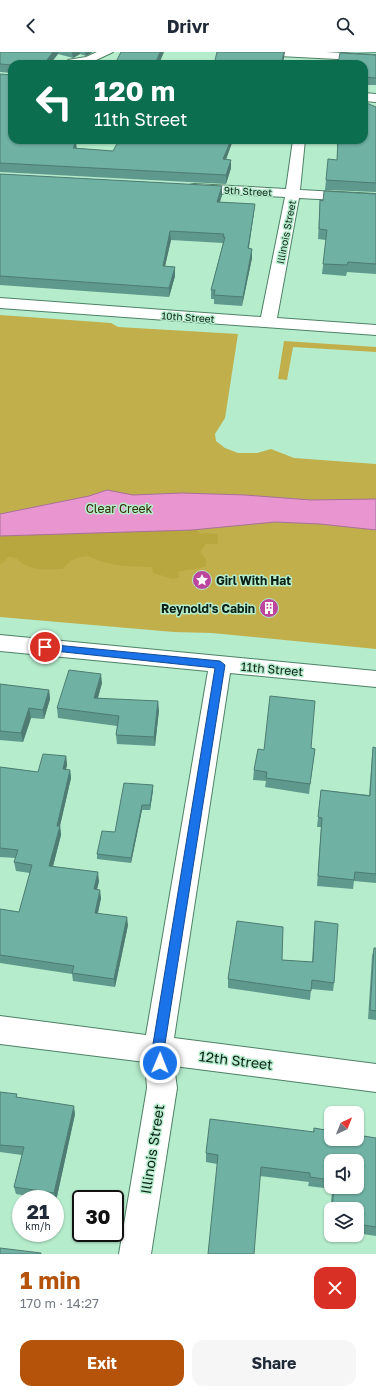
<!DOCTYPE html>
<meta charset="utf-8">
<style>
body{margin:0;font-family:"Golos Text",sans-serif;background:#f6f6f7;color:#1f2937;height:100vh;display:flex;flex-direction:column;font-size:15px;white-space:nowrap}
*{box-sizing:border-box;margin:0}
p{font-size:13px;color:#747a83}
.icon{flex:none;width:22px;height:22px;fill:none;stroke:currentColor;stroke-width:2;stroke-linecap:round;stroke-linejoin:round}
.map{position:relative;height:1202px;overflow:hidden}
.side{display:flex;flex-direction:column;background:#fff;flex:1}
.side>*{flex:none}
.hud{position:absolute;left:8px;top:8px;width:360px;height:84px;border-radius:12px;box-shadow:0 1px 3px #0004;background:#0b6e4f;color:#fff;overflow:hidden}
.needle{width:26px;rotate:43deg}
.controls{position:absolute;left:324px;top:1054px;display:grid;gap:8px}
.controls a{display:grid;place-items:center;width:40px;height:40px;border-radius:8px;background:#fff;box-shadow:0 1px 3px #0004;font-size:20px}
.speed{position:absolute;left:12px;top:1138px;display:flex;gap:8px;font-size:20px;font-weight:700;text-align:center}
.speed>*{display:grid;place-content:center;width:52px;height:52px;border-radius:50%;background:#fff;box-shadow:0 1px 3px #0004;line-height:1}
.speed small{font-size:10px;font-weight:400}
.speed .limit{border:2px solid #111;border-radius:6px;background:#fff;color:#111}
.pin{position:absolute;display:grid;place-items:center;width:34px;height:34px;color:#fff;margin:-17px;border:2px solid #fff;border-radius:50%;box-shadow:0 1px 4px #0007}
.me{position:absolute;width:44px;margin:-22px;rotate:1deg;stroke-linejoin:round;filter:drop-shadow(0 0 3px #0008)}
.turn{display:flex;align-items:center;gap:14px;height:84px;padding:0 20px;font-size:18px}
.turn .icon{width:52px;height:52px;stroke-width:2.5}
.turn b{display:block;font-size:28px;line-height:34px}
.round{display:grid;place-items:center;flex:none;width:42px;height:42px;border-radius:12px;background:#f6f6f7}
.headline{display:flex;align-items:center;justify-content:space-between;height:68px;padding:0 20px}
h1{font-size:24px;font-weight:700;line-height:30px;color:#b45309}
.action{display:flex;gap:8px;margin-top:auto;padding:8px 20px}
.action a{flex:1;height:46px;border-radius:12px;background:#b45309;color:#fff;font-size:16px;font-weight:700;line-height:46px;text-align:center}
.action a+a{background:#f6f6f7;color:#1f2937}
header{display:flex;justify-content:space-between;align-items:center;height:52px;padding:0 20px;background:#fff;font-size:18px;font-weight:700}
.map>svg:first-child{display:block}
.green{fill:#c1af4c}
.forest{fill:#b8a63e}
.water{fill:#e995cf;stroke:#a77298}
.lines{fill:none;stroke-linecap:round;stroke-linejoin:round}
.minor-casing{stroke:#4d8165;stroke-width:2}
.tertiary-casing{stroke:#4d8165;stroke-width:2}
.minor{fill:#fff;fill-rule:evenodd}
.tertiary{fill:#fff;fill-rule:evenodd}
.wall{fill:#5f988c;fill-rule:evenodd}
.shaded-wall{fill:#4e7c72}
.building{fill:#6fb1a3;stroke:#4e7c72}
.route{fill:#1a73e8;stroke:#114b97}
.labels{text-anchor:middle;dominant-baseline:central;stroke-width:3;stroke-linejoin:round;paint-order:stroke}
.far-street-label{font-size:10px;fill:#0c2116;stroke:#b5eccc}
.park-label{font-size:12px;fill:#322a00;stroke:#b5eccc}
.poi-label{font-size:12px;font-weight:bold;fill:#0c2116;stroke:#b5eccc;text-anchor:start}
.street-label{font-size:12px;fill:#0c2116;stroke:#b5eccc}
.near-street-label{font-size:14px;fill:#0c2116;stroke:#b5eccc}
</style>
<header><svg class="icon" aria-label="back" viewBox="0 0 24 24"><path d="M15 5l-7 7 7 7"/></svg>Drivr<svg class="icon" aria-label="search" viewBox="0 0 24 24"><circle cx="10" cy="10" r="6"/><path d="M15 15l6 6"/></svg></header>
<div class="map">
<svg width="376" height="1202" viewBox="0 0 376 1202">
<rect width="100%" height="100%" fill="#b5eccc"/>
<!-- green -->
<path class="green" d="M0,263L111,271L118,275L238,282L225,366L215,382L216,389L225,396L238,401H257L271,397L294,406L376,412V597L212,581L174,580L0,565Z
M284,289L376,295V300L293,295L287,328L278,327Z"/>
<!-- forest -->
<path class="forest" d="M194,475L200,482L206,481L217,482L218,490L217,492H206L200,500L206,507V514C198,518 187,517 178,520L179,525L173,527L153,521L152,515C130,514 108,515 89,504C76,505 70,507 63,517C44,517 29,520 16,506L8,505L2,512L0,511V481L123,477L124,482L126,479Z"/>
<!-- water -->
<path class="water" d="M107,438L133,443L182,441L245,443L311,448L376,447V478L320,472L275,470L192,478L0,484V462L89,444Z"/>
<g class="lines">
<defs>
<path id="minor" d="M97,0H113L92,10L65,12L68,8L86,5Z
M254,0H326L376,3V9L260,3Z
M293,88H305L300,138L376,142V150L299,146L277,266L376,273V283L0,256V246L261,265L285,145L194,140L189,139L187,136L189,133L194,132L286,137Z
M0,583L376,619V635L230,621L174,986L376,1012V1040L174,1014L177,1036L151,1202H119L147,1036L145,1010L0,992V964L146,983L208,619L0,599Z"/>
<path id="tertiary" d="M364,41L376,42V50L364,49Z"/>
</defs>
<!-- minor casing -->
<use href="#minor" class="minor-casing"/>
<!-- tertiary casing -->
<use href="#tertiary" class="tertiary-casing"/>
<!-- minor -->
<use href="#minor" class="minor"/>
<!-- tertiary -->
<use href="#tertiary" class="tertiary"/>
</g>
<!-- wall -->
<path class="wall" d="M0,0H93L86,4L80,2L73,6L58,2L50,12H12V21L0,20Z
M351,0H376V1Z
M376,3V33H364V12Z
M0,22L12,88L76,90V96L113,99L233,88L226,107L231,116L226,132L0,120Z
M376,55V140L325,138L326,128L337,108V88H364Z
M0,122L222,134V143L220,150L255,152L254,160L249,196L252,206L242,254L214,252V247H211V238L223,191L171,188L165,214L175,224L169,245L0,233Z
M376,142V222L347,220L346,224L322,222L326,188L318,187L320,148L323,149Z
M102,631L98,646L159,658L155,694L117,692L116,683L117,674L58,666L57,656Z
M0,632L49,638L50,647L44,667L31,666L23,690L0,688Z
M373,695L376,696V831L354,829L353,837L317,834L321,775H317L321,738L369,743L372,705Z
M311,696L315,697L309,742L265,735L266,729L253,728L254,718L264,698Z
M66,704L67,713L66,717L70,718L71,726L60,774L61,783L53,814L99,829L97,837L101,846L98,861L128,873L115,935L73,929L72,922L0,911V857L19,860L30,821L16,819L14,810L16,806L0,805V715L38,720Z
M153,733V738L150,758H142L131,811L97,807V802L115,780Z
M315,869L334,931L333,939L311,937L310,948L228,936V927L282,908L312,910L314,878Z
M374,896H376V968L368,967L372,904Z
M0,1040L75,1062L56,1149L55,1148V1147H46L16,1142L14,1135L22,1103L0,1100Z
M314,1076L376,1086V1184L357,1181V1157H331V1178L329,1177L332,1137L308,1134L309,1130L260,1124L217,1112L206,1110V1101L313,1080ZM331,1109L357,1135H331Z"/>
<!-- shaded-wall -->
<path class="shaded-wall" d="M53,0H58V2L50,12H44Z
M72,0H80V2L73,6Z
M85,0H93L86,4Z
M160,0H164L159,12H155Z
M284,0H285L283,12H281Z
M231,88H233L223,116V107Z
M76,90L77,98L73,96Z
M231,108V116L226,132V123Z
M222,134V143L217,158V150Z
M255,152L254,160L247,205L248,196Z
M170,179L171,188L163,223V214Z
M252,197V206L242,254L243,245Z
M175,215V224L169,245V236Z
M101,622L102,631L95,655L94,646Z
M49,638L50,647L44,667L43,658Z
M158,649L159,658L155,694L154,685Z
M29,656L31,666L23,690L21,681Z
M66,704L67,713L64,726L63,717Z
M70,718L71,726L58,782L57,774Z
M153,733V738L150,758V753Z
M142,753V758L131,811V806Z
M60,774L61,783L51,822L49,814Z
M98,820L99,829L95,846L94,837Z
M100,838L101,846L96,869L95,861Z
M127,865L128,873L115,935L114,927Z
M74,1054L75,1062L56,1149L54,1141Z"/>
<!-- building -->
<path class="building" d="M0,0H53L44,12H12V13L0,12Z
M121,0H160L155,12H115Z
M217,0H284L281,12H214Z
M340,1L376,3V26L364,25V12H338Z
M0,22L12,23V88H52L76,90L73,96L113,99L119,88H231L223,107L231,108L226,123L0,111Z
M364,50L376,55V131L326,128L328,107L337,108L338,88H364Z
M0,122L222,134L217,150L255,152L248,196L252,197L243,245L214,243L215,238H211L225,185H223L224,182L170,179L163,214L175,215L169,236L0,224Z
M324,139L376,142V212L348,210L347,213L323,212L327,178L319,177L320,148L323,149Z
M69,618L101,622L94,646L158,649L154,685L116,683L119,664L57,656Z
M0,632L49,638L43,658L29,656L21,681L0,679Z
M270,644L315,649L311,696L315,697L310,732L266,726L267,720L254,718L258,697L264,698Z
M373,695L376,696V822L355,820L354,828L318,824L322,766L318,765L321,738L370,744Z
M43,702L66,704L63,717L70,718L57,774H60L49,814L98,820L94,837L100,838L95,861L127,865L114,927L72,921L74,914L0,903V857L19,860L32,813L14,810L18,798L0,796V715L38,720Z
M124,731L153,733L150,753H142L131,806L97,802L102,779L115,780Z
M237,869L283,875L282,908L313,910L315,869L338,872L334,931L312,928L311,939L228,927Z
M374,896H376V959L370,958Z
M0,1040L17,1042L16,1045L74,1054L54,1141L14,1135L24,1095L0,1093Z
M210,1067L314,1080V1076L331,1079V1087H357V1083L376,1086V1175L357,1172V1157H332L334,1135H357V1109H331V1128L310,1125V1121L261,1115L254,1202H208L218,1103L206,1101Z
M0,1196L41,1201V1202H0Z"/>
<!-- route -->
<path class="route" d="M45,592L220,609L225,613L164,998L166,1011L164,1015L160,1017L155,1015L152,998L215,616L45,598L41,595Z"/>
<!-- icons -->
<defs>
<symbol id="sight-disc" viewBox="-11 -11 22 22"><circle r="9.5" fill="#bc469e" stroke="#b5eccc"/><path d="M0-6L1.8-2.2L6-1.7L2.9 1.2L3.7 5.4L0 3.3L-3.7 5.4L-2.9 1.2L-6-1.7L-1.8-2.2Z" fill="#fff"/></symbol>
<symbol id="building-disc" viewBox="-11 -11 22 22"><circle r="9.5" fill="#bc469e" stroke="#b5eccc"/><path d="M-4-6H4V6H1V3H-1V6H-4ZM-2.5-4.3h1.7v1.8h-1.7ZM.8-4.3h1.7v1.8H.8ZM-2.5-1h1.7V.8h-1.7ZM.8-1h1.7V.8H.8Z" fill="#fff"/></symbol>
</defs>
<g fill-rule="evenodd">
<use href="#sight-disc" x="191" y="517" width="22" height="22"/>
<use href="#building-disc" x="258" y="545" width="22" height="22"/>
</g>
<g class="labels">
<!-- far-street labels -->
<g class="far-street-label">
<text transform="translate(248 139) rotate(3)">9th Street</text>
<text transform="translate(286 180) rotate(-79)">Illinois Street</text>
<text transform="translate(188 265) rotate(4)">10th Street</text>
</g>
<!-- park labels -->
<g class="park-label">
<text x="119" y="456">Clear Creek</text>
</g>
<!-- poi labels -->
<g class="poi-label">
<text x="216" y="528">Girl With Hat</text>
<text x="255" y="556" text-anchor="end">Reynold's Cabin</text>
</g>
<!-- street labels -->
<g class="street-label">
<text transform="translate(272 617) rotate(5)">11th Street</text>
</g>
<!-- near-street labels -->
<g class="near-street-label">
<text transform="translate(236 1008) rotate(7)">12th Street</text>
<text transform="translate(152 1097) rotate(-81)">Illinois Street</text>
</g>
</g>
</svg>
<div class="controls">
<a><svg class="needle" viewBox="-14 -14 28 28"><path d="M0-13l5 13h-10z" fill="#e53935"/><path d="M0 13l5-13h-10z" fill="#747a83"/></svg></a>
<a><svg class="icon" aria-label="sound" viewBox="0 0 24 24"><path d="M4 9h4l5-4v14l-5-4H4zM17 9q2 3 0 6"/></svg></a>
<a><svg class="icon" aria-label="layers" viewBox="0 0 24 24"><path d="M12 4l9 5-9 5-9-5zM3 14l9 5 9-5"/></svg></a>
</div>
<div class="speed"><div>21<small>km/h</small></div><div class="limit">30</div></div>
<div class="pin" style="left:45px;top:595px;background:#d93025"><svg class="icon" aria-label="arrive" viewBox="0 0 24 24"><path d="M6 21V4h12l-3 4 3 4H6"/></svg></div>
<svg class="me" style="left:160px;top:1011px" viewBox="-20 -20 40 40"><circle r="17" fill="#1a73e8" stroke="#fff" stroke-width="3"/><path d="M0-11L8 9 0 5-8 9z" fill="#fff"/></svg>
<div class="hud">
<div class="turn"><svg class="icon" aria-label="left" viewBox="0 0 24 24"><path d="M17 20v-9H6M10 6l-5 5 5 5"/></svg><div><b>120 m</b>11th Street</div></div>
</div>
</div>
<section class="side">
<div class="headline"><div><h1>1 min</h1><p>170 m · 14:27</p></div><a class="round" style="background:#d93025;color:#fff"><svg class="icon" aria-label="close" viewBox="0 0 24 24"><path d="M6 6l12 12M18 6L6 18"/></svg></a></div>
<div class="action"><a>Exit</a><a>Share</a></div>
</section>
